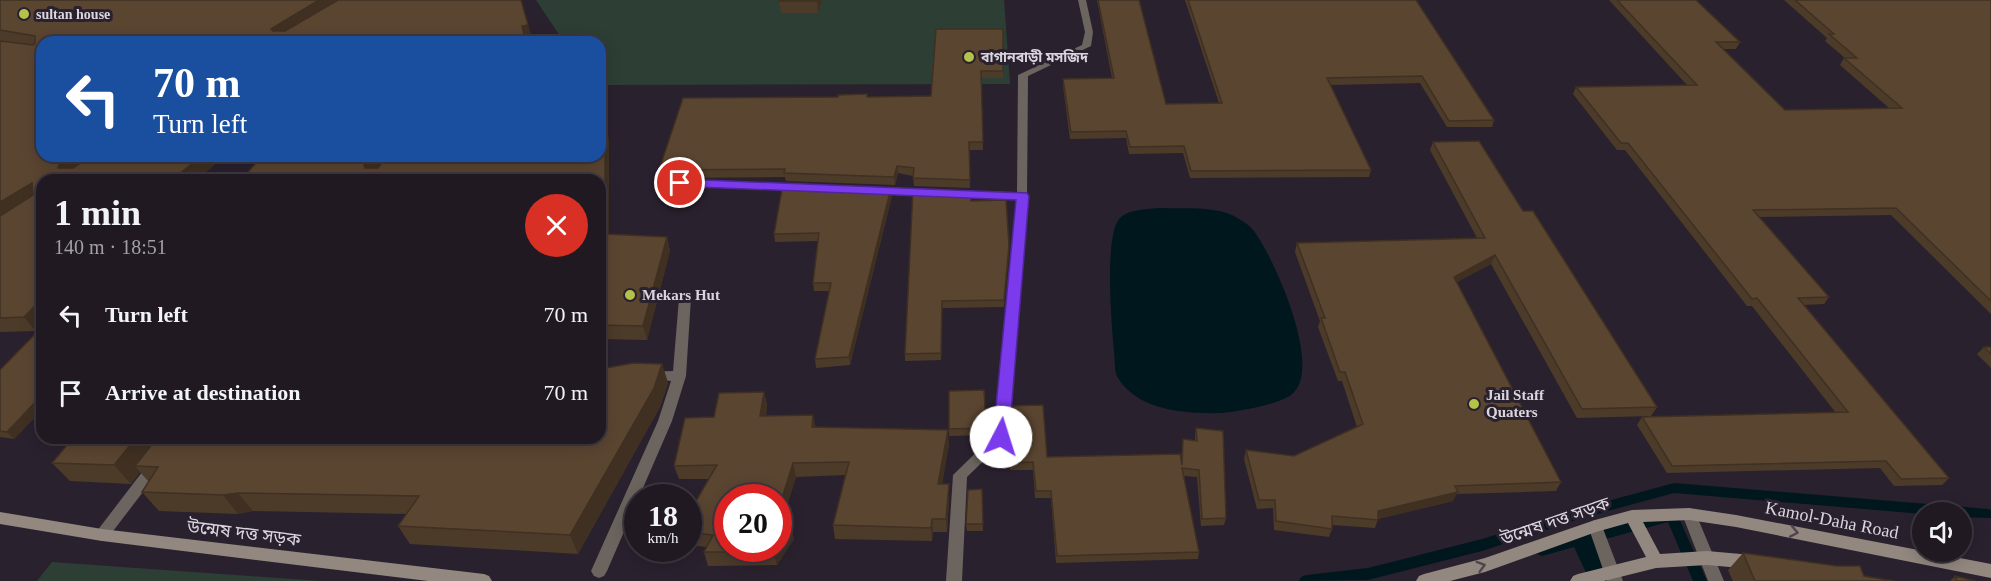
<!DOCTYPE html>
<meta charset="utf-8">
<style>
body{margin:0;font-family:"Times New Roman","Noto Sans Bengali",serif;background:#28222a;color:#f1f3f6;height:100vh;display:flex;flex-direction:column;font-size:22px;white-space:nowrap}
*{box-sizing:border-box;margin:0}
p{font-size:20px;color:#a2a0a5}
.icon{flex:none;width:33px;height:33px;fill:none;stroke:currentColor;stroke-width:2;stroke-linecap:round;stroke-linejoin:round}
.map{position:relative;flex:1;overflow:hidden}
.side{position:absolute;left:36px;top:174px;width:570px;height:270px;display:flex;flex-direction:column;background:#201922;border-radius:18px;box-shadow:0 3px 15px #0003,0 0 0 2px #3d3840}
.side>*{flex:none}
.guide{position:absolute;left:36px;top:36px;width:570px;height:126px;border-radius:18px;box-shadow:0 3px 15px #0003,0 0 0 2px #3d3840;background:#1a4fa0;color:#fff;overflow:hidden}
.buttons{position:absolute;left:1912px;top:502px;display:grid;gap:12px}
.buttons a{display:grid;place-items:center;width:60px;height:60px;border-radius:50%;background:#201922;box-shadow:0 3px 15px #0003,0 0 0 2px #3d3840;font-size:30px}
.speed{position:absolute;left:624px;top:484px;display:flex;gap:12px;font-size:30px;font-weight:700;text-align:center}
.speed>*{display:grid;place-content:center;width:78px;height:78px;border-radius:50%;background:#201922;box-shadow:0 3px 15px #0003,0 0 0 2px #3d3840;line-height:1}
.speed small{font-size:15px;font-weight:400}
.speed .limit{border:9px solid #d22;background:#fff;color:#111}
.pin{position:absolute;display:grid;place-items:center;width:51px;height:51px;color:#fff;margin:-26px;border:3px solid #fff;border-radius:50%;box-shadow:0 2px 6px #0007}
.me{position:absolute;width:66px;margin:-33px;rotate:5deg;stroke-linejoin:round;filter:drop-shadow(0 0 4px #0008)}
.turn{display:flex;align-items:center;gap:21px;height:126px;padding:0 18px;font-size:27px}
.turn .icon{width:78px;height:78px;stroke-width:2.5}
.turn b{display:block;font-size:42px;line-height:51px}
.round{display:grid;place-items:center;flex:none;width:63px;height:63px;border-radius:32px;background:#28222a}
.summary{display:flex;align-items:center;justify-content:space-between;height:102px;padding:0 18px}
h1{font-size:36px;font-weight:800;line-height:45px}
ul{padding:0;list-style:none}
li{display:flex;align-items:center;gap:18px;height:78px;padding:0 18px}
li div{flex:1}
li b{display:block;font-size:22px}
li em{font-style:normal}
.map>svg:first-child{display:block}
.green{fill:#2d3f34}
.water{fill:#00171d}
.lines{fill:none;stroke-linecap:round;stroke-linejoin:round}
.stream{fill:#00171d;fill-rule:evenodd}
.service{fill:#6b645f;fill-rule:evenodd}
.minor{fill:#6b645f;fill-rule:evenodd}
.secondary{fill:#938880;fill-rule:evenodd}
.wall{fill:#4d3b2a}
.shaded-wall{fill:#3f3022}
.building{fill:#5a4531;stroke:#3f3022;stroke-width:1.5}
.oneway{stroke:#4f454b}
.route{fill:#7c3aed;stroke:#51269a;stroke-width:1.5}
.poi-dot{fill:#b3c24b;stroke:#2a212e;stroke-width:2}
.labels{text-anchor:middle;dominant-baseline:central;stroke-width:6;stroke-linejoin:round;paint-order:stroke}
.far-poi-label{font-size:14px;font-weight:bold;fill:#dbd5de;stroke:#2a212e;text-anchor:start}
.poi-label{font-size:15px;font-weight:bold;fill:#dbd5de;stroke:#2a212e;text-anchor:start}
.near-street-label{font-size:18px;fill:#dbd5de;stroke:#2a212e}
</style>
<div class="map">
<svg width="1991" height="581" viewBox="0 0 1991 581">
<rect width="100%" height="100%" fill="#2a212e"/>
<!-- green -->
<path class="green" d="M536,0H1004L1010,84L600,85V42H564Z
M52,562L321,581H37Z"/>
<!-- water -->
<path class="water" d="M1160,208C1182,209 1211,206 1232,215C1239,219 1250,225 1254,231C1274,258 1325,370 1291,395C1280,404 1236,412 1221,413C1187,414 1138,411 1118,378C1114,372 1115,359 1114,351C1112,328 1103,232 1121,217C1131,209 1147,209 1160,208Z"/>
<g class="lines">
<!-- stream -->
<path class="stream" d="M1674,483L1988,509L1991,510V518L1962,517V513L1923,514L1674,493L1582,518L1482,551L1368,580L1299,581L1301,577L1306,575L1368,568L1482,539L1582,508Z
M1672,511L1677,512L1678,516L1707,581H1693L1668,522L1598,541L1618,581H1604L1586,544L1604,581H1590L1574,547L1542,556L1537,554L1535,550L1537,546L1542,544L1663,514L1666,515L1667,512Z"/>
<!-- service -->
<path class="service" d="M1078,0H1086L1093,32L1091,46L1028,76L1027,196L1008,437L967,477L962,581H946L953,475L994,435L1016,199L956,197L951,194L956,191L1017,192L1018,75L1082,45L1085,32Z
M664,179L797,185L802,188L797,191L660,184L659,182Z
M878,188L929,190L934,193L929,196L874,193L873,191L874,189Z"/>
<!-- minor -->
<path class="minor" d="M685,294L691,298L686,376L672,421L607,571L604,576L599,578L594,576L591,571L658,421L671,381L644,378L642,375L644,372L673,371L679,298Z
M154,461L159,463L161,467L159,471L107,539L102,541L97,539L95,535L97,531L149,463Z
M1689,508L1694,510L1696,514L1724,581H1708L1682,514L1684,510Z
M1595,520L1600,522L1602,526L1623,581H1607L1588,526L1590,522Z"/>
<!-- secondary -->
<path class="secondary" d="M1689,508L1736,515L1991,564V578L1736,527L1689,520L1643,522L1660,554L1707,551L1752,555L1757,557L1760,562L1757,567L1752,569L1707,565L1656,568L1604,581H1570L1573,576L1578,574L1646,557L1628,523L1596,532L1485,572L1450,581H1416L1419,576L1424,574L1485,558L1595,520L1632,510Z
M0,512L102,529L484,574L489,576L492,581H428L102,541L0,524Z"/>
</g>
<!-- wall -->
<path class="wall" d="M0,0L532,38L526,39L42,42V325L36,331L0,332Z
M822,0L818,13H781L779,1Z
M1097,0H1139L1166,104L1219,103L1185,0H1416L1494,120L1492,127H1447L1420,83L1331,85L1371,170L1369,177L1190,178L1183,153L1129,154L1126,138L1070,139L1063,86V79L1112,78Z
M1609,0H1696L1740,42L1736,49H1723L1785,110L1889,108L1840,65L1844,58H1845L1825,41L1827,38L1784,0H1991V314L1891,215L1760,217L1829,297L1824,304L1804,305L1949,478L1942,485L1894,486L1880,468L1667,473L1637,425L1642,417L1836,413L1752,306H1747L1625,150H1617L1573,94L1576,87L1687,85Z
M1003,29V78H981L983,150H969L970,188L914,186L913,176L898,173L895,185L786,181L785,177L661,178L659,170L867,97L931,96Z
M609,139V234L667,237L670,251L647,340L600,339V180H241L600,156Z
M1433,142L1523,211L1657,407L1651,416L1577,418L1491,264L1457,282L1561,482L1556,491L1456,494L1453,501L1378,519L1375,528L1332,525V529L1329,537L1274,530L1273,508L1257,509L1244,459L1246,450L1294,456L1357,427L1342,381H1338L1318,327L1320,321L1295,252L1297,243L1477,238L1430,150Z
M891,188L892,196L850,365L816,368L815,359L830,291H814L813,283L818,241L775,242L774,234Z
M971,201L1009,252L1004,307L942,308L941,360L905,361V354Z
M42,332V410L14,439L0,437V370Z
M1984,347H1991V368L1977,354Z
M662,364L668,383L660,407L578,554L410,544L398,526L407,514L253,511L238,514L159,511L142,492L149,482L140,472L131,484L70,481L52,463L600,438Z
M984,390L986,435L949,436V391Z
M764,392L767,405L766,416L816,427L949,444L942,484H949V498L947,532H933L932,541L835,539L833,525L845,475L796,477L784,515L791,525L794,539L777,565L708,566L704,552L707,547L688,545V515L709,479H679L674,466L714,417Z
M1196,428L1226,518L1224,525L1201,526L1197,477L1184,476L1199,552L1198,559L1056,563L1051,498H1035L1033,470H1010L1008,433L1047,457L1181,460L1183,439L1195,441V435Z
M982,489L983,531H967L966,524Z
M1743,553L1864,576L1894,581H1733L1728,570Z
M1955,576L1975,581H1950Z"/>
<!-- shaded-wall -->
<path class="shaded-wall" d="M319,0H346L278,42L271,29Z
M521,0L532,38L526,39L527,42L522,26Z
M817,0H822L818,13L817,1Z
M605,125L609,139V247L605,234Z
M71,156H100L69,178L58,168L59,165Z
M201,156H225L197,180H172Z
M371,156H388L371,179L365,168L364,165Z
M897,166L898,173L895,185L894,177Z
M410,174L413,180H407Z
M32,183L42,196L0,222V202Z
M891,188L892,196L850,365L849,357Z
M667,237L670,251L647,340L643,326Z
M1495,255L1491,264L1450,286L1454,277Z
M42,299V325L36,331L24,317Z
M662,364L668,383L660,407L578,554L570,535Z
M764,392L767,405L763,430L760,416Z
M42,395V410L14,439L7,432Z
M813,415L816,429L812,427Z
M948,430L949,444L939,498L938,484Z
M136,438H166L135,466L140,472L131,484L114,465Z
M793,463L796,477L782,522L779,508Z
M949,484V498L947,532L946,519Z
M1458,492L1453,501L1374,520L1378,511Z
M238,493L253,511L238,514L223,495Z
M932,519L933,532L932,541L931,528Z
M791,525L794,539L777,565L773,552L775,549H778V544Z"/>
<!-- building -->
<path class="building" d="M0,0H319L271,29L273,31H285L338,0H521L528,25L522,26L526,42H42V156H71L59,165L58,168H73L91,156H201L172,180H42V299L24,317L0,318V216L33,195L32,183L0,202V41L33,45L35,43V36L0,30Z
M779,0H817V1H779Z
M1098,0H1139L1166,104L1222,103L1188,0H1416L1494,120L1449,121L1422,76L1327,78L1371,170L1191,171L1184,146L1130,147L1126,131L1071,132L1063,79L1114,78Z
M1617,0H1696L1740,42H1716L1785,110L1902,108L1844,58H1857L1829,34H1834L1795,0H1991V301L1896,208L1753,210L1829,297L1798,298L1949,478L1901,479L1886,461L1672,466L1642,417L1848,412L1757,298L1752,299L1628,143H1621L1576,87L1697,85Z
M936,29H1003V71H981L983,142H969L970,180L913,178L914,168L897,166L894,177L784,173L785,169L659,170L683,98L838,97V95L867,94V97L931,96Z
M605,125V234L667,237L643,326L600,325V180H415L410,174L407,180H241L262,156H371L364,165L365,168H378L387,156H600V138Z
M1479,141L1523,211H1533L1657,407L1582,409L1495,255L1454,277L1561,482L1455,486L1458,492L1378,511V520L1332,516V529L1276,521L1275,500H1259L1246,450L1294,456L1363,424L1345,372H1340L1321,318H1325L1297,243L1485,238L1433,142Z
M783,184L891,188L849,357L815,359L831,283H813L819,233L774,234Z
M913,190L970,192L971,201L1006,200L1009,245L1004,300L942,301L941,353L905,354Z
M37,332H42V395L7,432L0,431V370Z
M1984,347H1991V354Z
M634,363L662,364L654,388L570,535L398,526L419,496L238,493L223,495L142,492L158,467L135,466L157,438H600V369Z
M984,390L986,428L949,429V391Z
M764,392L760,416L813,415L812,427L948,430L938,484H949L946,519H932L931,528L833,525L849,462L793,463L779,508L791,525L778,544V498H728V549H775L773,552H704L713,535L688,532V515L717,465L674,466L685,418L714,417L719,393Z
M1043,405L1047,457L1180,454L1182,465L1183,439L1197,441L1196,428L1223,431L1226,518L1202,519L1199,470L1182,468L1199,552L1057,556L1051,491H1036L1033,462L1010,463L1008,433L1010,430L1012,406Z
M73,438H136L114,465L52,463Z
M982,489L983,524H966L968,490Z
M1743,553L1837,566H1860L1864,576L1894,581H1755Z
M1955,576L1975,581H1957Z"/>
<!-- one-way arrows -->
<defs><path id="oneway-chevron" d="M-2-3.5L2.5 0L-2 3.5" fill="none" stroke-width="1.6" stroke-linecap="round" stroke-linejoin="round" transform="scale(1.5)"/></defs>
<g class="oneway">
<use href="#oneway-chevron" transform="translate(1794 532) rotate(11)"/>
<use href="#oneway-chevron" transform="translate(1481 566) rotate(-16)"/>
</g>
<!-- route -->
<path class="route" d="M680,179L1027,193L1029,196L1009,437L1007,442H996L993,437L1016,200L675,186V180Z"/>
<!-- markers -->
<g class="poi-dot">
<circle cx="24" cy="14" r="6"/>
<circle cx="969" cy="57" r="6"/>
<circle cx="630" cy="295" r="6"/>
<circle cx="1474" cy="404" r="6"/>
</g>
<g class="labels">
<!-- far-poi labels -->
<g class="far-poi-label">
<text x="36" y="14">sultan house</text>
<text x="981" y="57">বাগানবাড়ী মসজিদ</text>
</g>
<!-- poi labels -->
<g class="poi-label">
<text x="642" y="295">Mekars Hut</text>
<text x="1486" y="395">Jail Staff<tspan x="1486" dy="17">Quaters</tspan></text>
</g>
<!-- near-street labels -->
<g class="near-street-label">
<text transform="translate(1832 520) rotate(11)">Kamol-Daha Road</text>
<text transform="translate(1555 521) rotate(-19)">উন্মেষ দত্ত সড়ক</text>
<text transform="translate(244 533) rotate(7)">উন্মেষ দত্ত সড়ক</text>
</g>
</g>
</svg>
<div class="buttons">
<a><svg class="icon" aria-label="sound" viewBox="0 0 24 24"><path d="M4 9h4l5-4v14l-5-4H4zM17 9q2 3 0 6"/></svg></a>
</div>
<div class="speed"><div>18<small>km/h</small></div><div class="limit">20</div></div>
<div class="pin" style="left:680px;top:183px;background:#d93025"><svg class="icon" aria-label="arrive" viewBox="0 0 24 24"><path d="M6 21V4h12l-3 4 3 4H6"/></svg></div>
<svg class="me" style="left:1001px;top:437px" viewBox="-20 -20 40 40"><circle r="19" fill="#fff"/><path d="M0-13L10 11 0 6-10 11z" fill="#7c3aed"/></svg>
<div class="guide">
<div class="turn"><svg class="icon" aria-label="left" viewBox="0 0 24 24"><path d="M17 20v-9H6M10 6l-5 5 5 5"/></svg><div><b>70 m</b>Turn left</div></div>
</div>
<section class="side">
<div class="summary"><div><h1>1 min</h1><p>140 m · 18:51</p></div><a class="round" style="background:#d93025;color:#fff"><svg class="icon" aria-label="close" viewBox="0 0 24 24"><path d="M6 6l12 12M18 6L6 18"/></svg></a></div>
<ul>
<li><svg class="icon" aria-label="left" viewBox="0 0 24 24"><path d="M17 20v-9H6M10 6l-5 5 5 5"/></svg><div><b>Turn left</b></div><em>70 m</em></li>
<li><svg class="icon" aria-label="arrive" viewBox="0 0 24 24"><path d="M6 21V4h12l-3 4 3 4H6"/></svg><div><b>Arrive at destination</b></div><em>70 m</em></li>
</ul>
</section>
</div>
